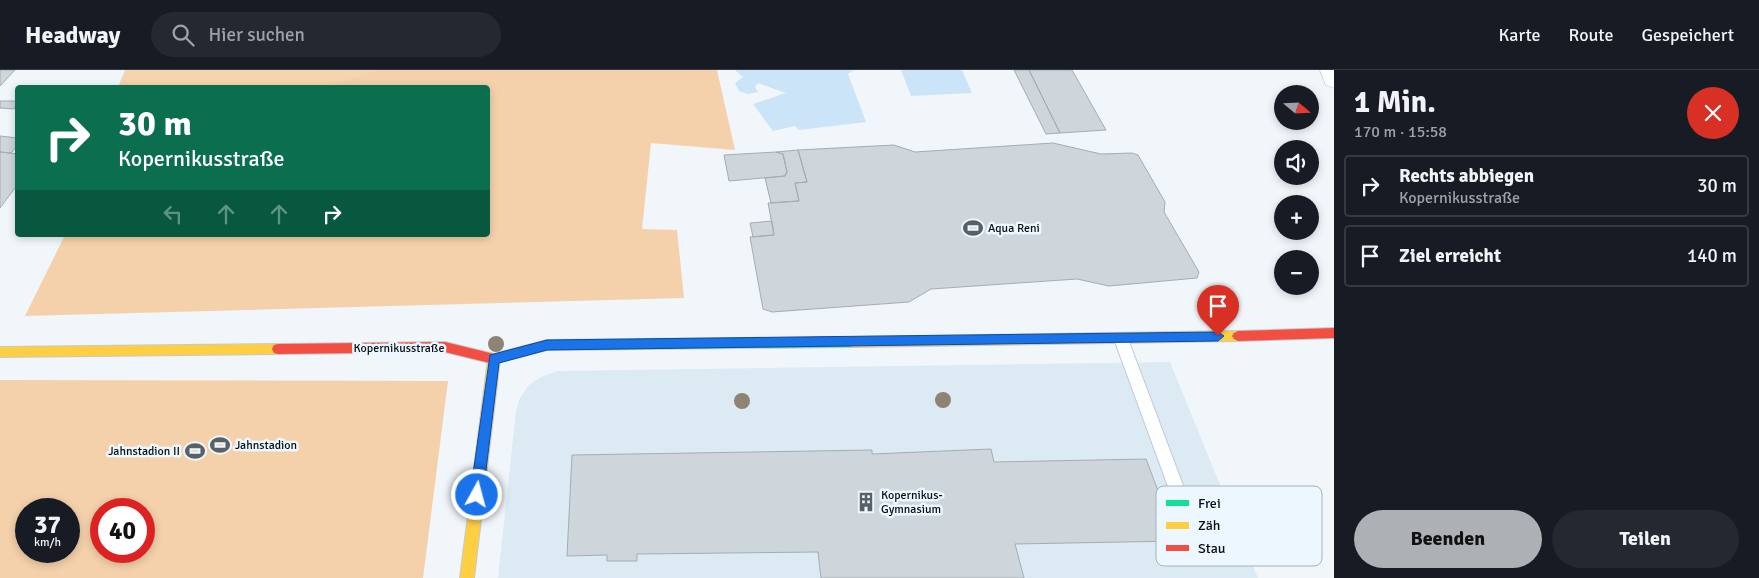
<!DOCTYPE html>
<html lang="de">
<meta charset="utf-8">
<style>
body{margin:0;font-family:Signika,sans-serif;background:#242831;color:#f1f3f6;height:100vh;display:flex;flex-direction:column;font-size:19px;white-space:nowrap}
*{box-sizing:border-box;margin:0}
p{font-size:16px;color:#9ea1a6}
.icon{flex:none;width:28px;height:28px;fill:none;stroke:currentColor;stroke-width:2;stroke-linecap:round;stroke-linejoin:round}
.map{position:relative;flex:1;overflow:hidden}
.sheet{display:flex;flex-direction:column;background:#171b24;width:425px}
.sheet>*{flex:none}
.guide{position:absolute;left:15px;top:15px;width:475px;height:152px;border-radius:5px;box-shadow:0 2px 8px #0003;background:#0b6e4f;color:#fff;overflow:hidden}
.needle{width:32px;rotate:109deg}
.fabs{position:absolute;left:1274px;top:15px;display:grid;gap:10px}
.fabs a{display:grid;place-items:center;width:45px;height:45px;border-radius:50%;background:#171b24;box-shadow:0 2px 8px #0003;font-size:25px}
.speed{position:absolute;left:15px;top:428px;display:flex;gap:10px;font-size:25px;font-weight:700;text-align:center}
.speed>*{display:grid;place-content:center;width:65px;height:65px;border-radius:50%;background:#171b24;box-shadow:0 2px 8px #0003;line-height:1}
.speed small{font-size:12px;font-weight:400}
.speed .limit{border:8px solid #d22;background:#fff;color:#111}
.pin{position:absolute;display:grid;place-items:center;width:42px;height:42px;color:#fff;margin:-51px -21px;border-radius:50% 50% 50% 0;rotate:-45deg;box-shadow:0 0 5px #0007}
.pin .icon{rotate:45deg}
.me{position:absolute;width:55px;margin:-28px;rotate:7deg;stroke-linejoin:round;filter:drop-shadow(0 0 4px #0008)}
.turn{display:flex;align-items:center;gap:18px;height:105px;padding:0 20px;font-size:22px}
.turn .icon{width:65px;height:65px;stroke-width:2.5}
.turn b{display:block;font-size:35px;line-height:42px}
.lanes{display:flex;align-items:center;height:48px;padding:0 20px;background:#0003;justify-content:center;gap:25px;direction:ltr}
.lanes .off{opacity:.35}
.round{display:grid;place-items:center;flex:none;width:52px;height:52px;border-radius:26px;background:#242831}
.headline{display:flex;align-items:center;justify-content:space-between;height:85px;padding:0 20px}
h1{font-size:30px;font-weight:700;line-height:38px}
.primary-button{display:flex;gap:10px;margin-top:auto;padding:10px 20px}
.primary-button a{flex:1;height:58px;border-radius:30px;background:#adb1b5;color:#111;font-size:20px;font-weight:700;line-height:58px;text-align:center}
.primary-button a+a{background:#242831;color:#f1f3f6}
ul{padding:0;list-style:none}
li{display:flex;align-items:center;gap:15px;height:62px;margin:0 10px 8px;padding:0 10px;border:2px solid #363941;border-radius:5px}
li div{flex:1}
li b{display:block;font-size:19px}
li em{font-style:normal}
header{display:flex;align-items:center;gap:30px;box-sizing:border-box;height:70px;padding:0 25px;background:#171b24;border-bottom:1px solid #363941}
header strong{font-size:24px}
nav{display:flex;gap:28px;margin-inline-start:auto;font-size:18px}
.search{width:350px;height:45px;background:#242831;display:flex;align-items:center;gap:12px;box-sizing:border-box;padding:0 18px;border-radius:28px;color:#9ea1a6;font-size:19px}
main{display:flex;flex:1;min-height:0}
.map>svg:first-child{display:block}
.built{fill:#dceaf4}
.green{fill:#f4d1ab;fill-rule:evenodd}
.forest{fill:#f6d4ad}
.water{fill:#cce4f7}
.building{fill:#ced5db;stroke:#a6acb1}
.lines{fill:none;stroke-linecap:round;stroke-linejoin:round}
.lane-casing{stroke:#c3cad0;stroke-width:2}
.street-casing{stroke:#c3cad0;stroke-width:1}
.fast-casing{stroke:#c3cad0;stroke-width:2}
.slow-casing{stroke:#c3cad0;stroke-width:2}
.jam-casing{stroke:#c3cad0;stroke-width:2}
.lane{fill:#fdfefe;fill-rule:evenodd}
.street{fill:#fdfefe;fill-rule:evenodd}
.fast{fill:#16e098;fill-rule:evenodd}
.slow{fill:#ffcf43;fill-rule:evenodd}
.jam{fill:#f24e42;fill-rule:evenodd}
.tree{fill:#8f8373}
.route{fill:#1a73e8;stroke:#114b97}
.labels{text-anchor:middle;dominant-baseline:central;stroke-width:5;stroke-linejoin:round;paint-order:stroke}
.poi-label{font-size:12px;fill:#070f15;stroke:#edf7ff;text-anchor:start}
.street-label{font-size:12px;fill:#070f15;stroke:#edf7ff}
.key{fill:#edf7ff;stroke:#a8b1b9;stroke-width:1}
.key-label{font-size:14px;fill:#070f15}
</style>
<header>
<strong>Headway</strong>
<div class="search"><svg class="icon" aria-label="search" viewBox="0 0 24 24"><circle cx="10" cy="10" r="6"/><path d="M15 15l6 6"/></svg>Hier suchen</div>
<nav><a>Karte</a><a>Route</a><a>Gespeichert</a></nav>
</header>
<main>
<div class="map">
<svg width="1334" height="508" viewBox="0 0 1334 508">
<rect width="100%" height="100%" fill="#f1f6fb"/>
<!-- built -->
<path class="built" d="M1170,292L1258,508H498L516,341L520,328L529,315L541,307L557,301Z"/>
<!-- green -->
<path class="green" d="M363,0H717L735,80L651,73L642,159L677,160L684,228L25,246L65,165H488V18L312,17Z
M0,310L448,311L423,508H0ZM26,439H69V481H26ZM101,439H144V481H101Z"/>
<!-- forest -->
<path class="forest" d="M125,0H379L323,17H118Z"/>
<!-- water -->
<path class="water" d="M735,0H854L848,4L866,52L799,60L795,56L773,61L753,34L786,23L758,13L755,17L758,22L748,24L739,21L735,13L743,7Z
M901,0H962L972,23L911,26Z"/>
<!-- building -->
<path class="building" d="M0,0H15L0,16Z
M1014,0H1029L1060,63L1046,64Z
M1029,0H1072L1106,60L1060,63Z
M0,31H18V34L14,39L0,38Z
M0,66L18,68V75L11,83L0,82Z
M1053,73L1101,84L1132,83L1138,85L1165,132L1164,142L1199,202L1197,208L1109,216L1077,209L931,219L909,232L772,242L763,239L750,167L774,165L768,133L799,131L795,113L807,112L798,80L894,75L915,82Z
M798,80L807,112L795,113L799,131L771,133L765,108L785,106L787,102L783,84L776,82Z
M0,82L18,84V114L0,138Z
M776,82L783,84L787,102L785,106L729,111L724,85Z
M772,151L774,165L753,167L750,153Z
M991,379L994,392L1146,389L1177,471L1015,474L1024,508H821L818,482L637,484V491H607V485L567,486L572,385L872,380V384Z"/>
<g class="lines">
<defs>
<path id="lane" d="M1121,263L1126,265L1128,269L1204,471L1202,477L1196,479L1190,477L1188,471L1114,269L1116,265Z"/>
<path id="street" d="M1320,0H1334V18L1326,15Z"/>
<path id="fast" d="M853,267L857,268L859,272L857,276L853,277L547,280L543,279L541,275L543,271L547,270Z"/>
<path id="slow" d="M1238,261L1242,263L1244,266L1242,269L1238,271L853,277L849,276L847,272L849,268L853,267Z
M278,274L282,275L284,279L282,283L278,284L0,287V277Z
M494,284L498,285L500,289L474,508H460L488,289L490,285Z"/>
<path id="jam" d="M1334,258V268L1238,271L1234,269L1232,266L1234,263L1238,261Z
M547,270L551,271L553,275L551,279L494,294L445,282L278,284L274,283L272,279L274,275L278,274L445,272L494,284Z"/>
</defs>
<!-- lane casing -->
<use href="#lane" class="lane-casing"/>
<!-- street casing -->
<use href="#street" class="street-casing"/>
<!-- fast casing -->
<use href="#fast" class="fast-casing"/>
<!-- slow casing -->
<use href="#slow" class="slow-casing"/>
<!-- jam casing -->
<use href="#jam" class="jam-casing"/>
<!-- lane -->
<use href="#lane" class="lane"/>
<!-- street -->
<use href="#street" class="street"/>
<!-- fast -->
<use href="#fast" class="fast"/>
<!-- slow -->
<use href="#slow" class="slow"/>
<!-- jam -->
<use href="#jam" class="jam"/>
</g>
<!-- trees -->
<g class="tree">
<circle cx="496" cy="274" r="8"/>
<circle cx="943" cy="330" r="8"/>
<circle cx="742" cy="331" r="8"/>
</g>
<!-- route -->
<path class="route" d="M1218,262L1224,266L1218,271L547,280L499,293L483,425L481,430L477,432L472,430L470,425L490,285L547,270Z"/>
<!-- icons -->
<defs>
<symbol id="stadium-bare" viewBox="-9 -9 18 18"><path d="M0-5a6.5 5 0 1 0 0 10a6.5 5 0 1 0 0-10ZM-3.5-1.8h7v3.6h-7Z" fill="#596066" stroke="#edf7ff" stroke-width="2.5" paint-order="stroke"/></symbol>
<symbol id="building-bare" viewBox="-9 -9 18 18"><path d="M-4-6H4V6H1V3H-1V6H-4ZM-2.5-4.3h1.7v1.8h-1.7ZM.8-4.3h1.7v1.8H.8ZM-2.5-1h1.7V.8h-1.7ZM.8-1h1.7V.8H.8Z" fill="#596066" stroke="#edf7ff" stroke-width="2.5" paint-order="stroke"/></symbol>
</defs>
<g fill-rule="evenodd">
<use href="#stadium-bare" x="959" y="144" width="28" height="28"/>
<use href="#stadium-bare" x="206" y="361" width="28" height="28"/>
<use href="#stadium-bare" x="181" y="367" width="28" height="28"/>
<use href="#building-bare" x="852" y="418" width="28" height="28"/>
</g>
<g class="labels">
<!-- poi labels -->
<g class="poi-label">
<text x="988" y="158">Aqua Reni</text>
<text x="235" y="375">Jahnstadion</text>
<text x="180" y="381" text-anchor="end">Jahnstadion II</text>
<text x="881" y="425">Kopernikus-<tspan x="881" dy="14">Gymnasium</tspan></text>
</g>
<!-- street labels -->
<g class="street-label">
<text x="399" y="278">Kopernikusstraße</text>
</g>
</g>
<!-- legend -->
<rect x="1156" y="416" width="166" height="80" rx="8" class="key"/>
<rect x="1166" y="430" width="23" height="6" fill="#16e098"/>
<rect x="1166" y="452" width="23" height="7" fill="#ffcf43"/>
<rect x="1166" y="475" width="23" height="6" fill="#f24e42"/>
<g class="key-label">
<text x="1198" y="438">Frei</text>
<text x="1198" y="460">Zäh</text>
<text x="1198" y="483">Stau</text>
</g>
</svg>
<div class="fabs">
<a><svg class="needle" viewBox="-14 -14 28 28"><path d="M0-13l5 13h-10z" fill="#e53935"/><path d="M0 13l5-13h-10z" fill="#9ea1a6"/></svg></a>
<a><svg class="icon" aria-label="sound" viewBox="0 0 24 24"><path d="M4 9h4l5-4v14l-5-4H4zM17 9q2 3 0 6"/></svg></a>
<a>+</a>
<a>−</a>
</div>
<div class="speed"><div>37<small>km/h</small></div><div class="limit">40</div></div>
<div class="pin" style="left:1218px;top:266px;background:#d93025"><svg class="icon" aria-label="arrive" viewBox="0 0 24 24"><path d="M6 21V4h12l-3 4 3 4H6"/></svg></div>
<svg class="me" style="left:477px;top:425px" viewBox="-20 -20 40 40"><circle r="17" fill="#1a73e8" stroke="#fff" stroke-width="3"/><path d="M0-11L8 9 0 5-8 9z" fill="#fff"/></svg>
<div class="guide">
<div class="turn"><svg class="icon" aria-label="right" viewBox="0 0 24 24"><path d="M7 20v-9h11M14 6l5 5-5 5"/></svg><div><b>30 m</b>Kopernikusstraße</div></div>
<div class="lanes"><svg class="icon off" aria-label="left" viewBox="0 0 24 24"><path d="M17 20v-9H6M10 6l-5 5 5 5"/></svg><svg class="icon off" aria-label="ahead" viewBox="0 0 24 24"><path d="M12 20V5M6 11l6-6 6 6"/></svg><svg class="icon off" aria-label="ahead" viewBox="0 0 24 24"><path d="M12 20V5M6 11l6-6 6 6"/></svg><svg class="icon" aria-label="right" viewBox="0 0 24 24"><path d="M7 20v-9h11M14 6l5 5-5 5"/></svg></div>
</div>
</div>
<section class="sheet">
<div class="headline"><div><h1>1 Min.</h1><p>170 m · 15:58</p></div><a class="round" style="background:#d93025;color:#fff"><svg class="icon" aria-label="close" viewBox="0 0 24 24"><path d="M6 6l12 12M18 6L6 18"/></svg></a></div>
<ul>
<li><svg class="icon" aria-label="right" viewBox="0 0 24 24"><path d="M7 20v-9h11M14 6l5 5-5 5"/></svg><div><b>Rechts abbiegen</b><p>Kopernikusstraße</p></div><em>30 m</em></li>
<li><svg class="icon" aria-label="arrive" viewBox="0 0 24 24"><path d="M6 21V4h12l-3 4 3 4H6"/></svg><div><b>Ziel erreicht</b></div><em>140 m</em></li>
</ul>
<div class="primary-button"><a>Beenden</a><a>Teilen</a></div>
</section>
</main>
